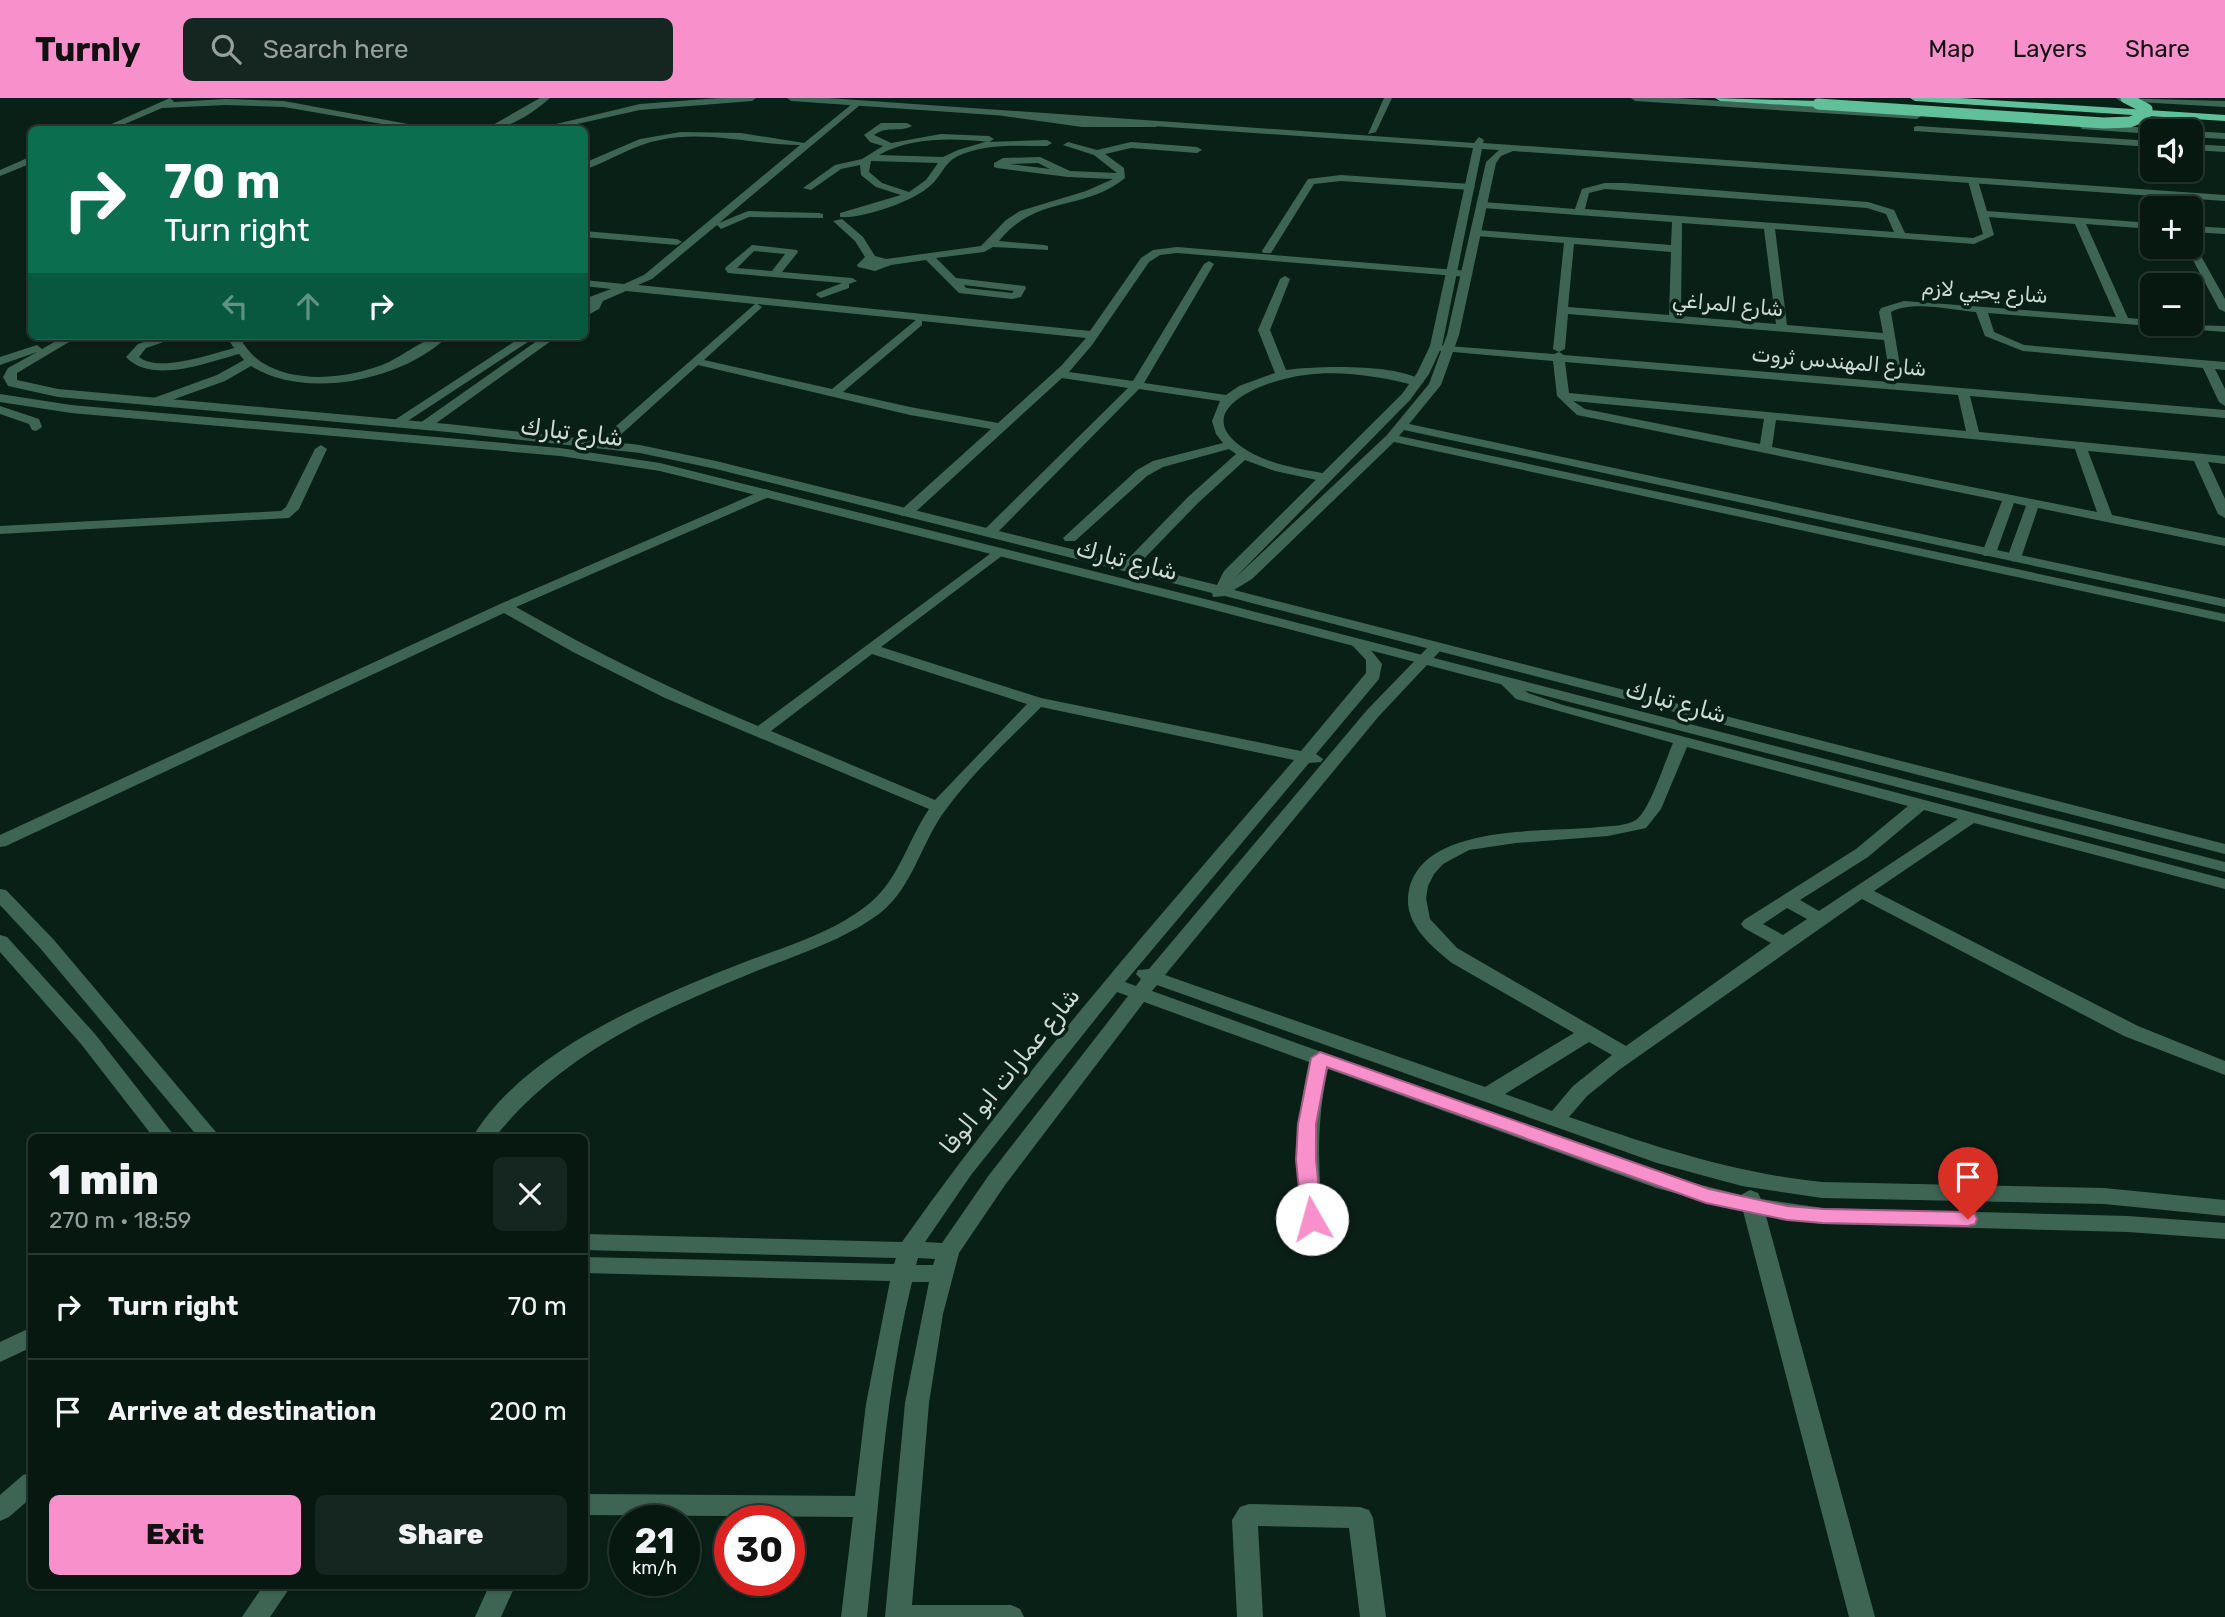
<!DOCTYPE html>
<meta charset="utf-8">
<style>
body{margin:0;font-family:Rubik,Cairo,sans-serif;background:#15251f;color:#f1f3f6;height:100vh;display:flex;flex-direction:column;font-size:26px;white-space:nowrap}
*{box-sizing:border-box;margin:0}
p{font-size:23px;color:#98a09f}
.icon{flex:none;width:38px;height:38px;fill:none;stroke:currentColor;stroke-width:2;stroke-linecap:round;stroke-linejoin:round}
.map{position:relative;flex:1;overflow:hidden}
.drawer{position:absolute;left:28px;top:1036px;width:560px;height:455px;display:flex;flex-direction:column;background:#071811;border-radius:10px;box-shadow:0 2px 5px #0004,0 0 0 2px #283731}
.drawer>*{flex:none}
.hud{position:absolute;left:28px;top:28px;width:560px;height:214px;border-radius:10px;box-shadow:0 2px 5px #0004,0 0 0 2px #283731;background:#0b6e4f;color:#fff;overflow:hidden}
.tools{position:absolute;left:2140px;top:21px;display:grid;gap:14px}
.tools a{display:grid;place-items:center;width:63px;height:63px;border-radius:10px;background:#071811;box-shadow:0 2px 5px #0004,0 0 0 2px #283731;font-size:35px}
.speed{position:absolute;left:609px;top:1407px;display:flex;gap:14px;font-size:35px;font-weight:700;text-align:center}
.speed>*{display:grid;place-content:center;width:91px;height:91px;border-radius:50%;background:#071811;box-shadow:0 2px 5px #0004,0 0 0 2px #283731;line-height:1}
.speed small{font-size:18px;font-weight:400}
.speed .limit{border:10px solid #d22;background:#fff;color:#111}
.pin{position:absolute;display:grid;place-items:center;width:60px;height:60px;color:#fff;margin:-72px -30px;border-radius:50% 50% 50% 0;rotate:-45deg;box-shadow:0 0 7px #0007}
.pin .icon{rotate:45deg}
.me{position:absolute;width:77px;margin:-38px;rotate:353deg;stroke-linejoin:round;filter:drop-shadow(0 0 5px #0008)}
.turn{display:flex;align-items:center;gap:24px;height:147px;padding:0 21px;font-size:32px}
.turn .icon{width:91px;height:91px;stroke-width:2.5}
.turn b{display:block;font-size:49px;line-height:60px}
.lanes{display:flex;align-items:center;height:66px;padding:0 21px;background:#0003;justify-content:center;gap:35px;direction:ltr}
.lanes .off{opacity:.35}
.round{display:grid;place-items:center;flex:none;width:74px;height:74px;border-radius:10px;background:#15251f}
.overview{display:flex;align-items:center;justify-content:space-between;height:119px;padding:0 21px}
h1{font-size:42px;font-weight:800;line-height:52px}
.primary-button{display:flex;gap:14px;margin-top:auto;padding:14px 21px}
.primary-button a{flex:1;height:80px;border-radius:10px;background:#f890cc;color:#111;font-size:28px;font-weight:800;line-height:80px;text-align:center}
.primary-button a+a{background:#15251f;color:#f1f3f6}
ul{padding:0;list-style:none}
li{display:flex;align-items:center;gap:21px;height:105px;padding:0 21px;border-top:2px solid #283731}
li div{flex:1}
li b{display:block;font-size:26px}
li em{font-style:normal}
header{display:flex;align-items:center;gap:42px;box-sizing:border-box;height:98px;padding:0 35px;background:#f890cc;color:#111}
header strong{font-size:33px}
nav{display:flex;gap:38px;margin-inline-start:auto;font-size:24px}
.search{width:490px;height:63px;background:#15251f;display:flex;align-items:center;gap:18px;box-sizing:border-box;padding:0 24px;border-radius:10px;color:#98a09f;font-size:26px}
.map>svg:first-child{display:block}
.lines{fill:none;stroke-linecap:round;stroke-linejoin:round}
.minor{fill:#3e6554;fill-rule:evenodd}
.tertiary{fill:#3e6554;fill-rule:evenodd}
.trunk{fill:#60c09a;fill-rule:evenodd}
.trunk-bridge{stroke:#60c09a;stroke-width:11}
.route{fill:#f890cc;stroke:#a15e85;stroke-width:2}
.labels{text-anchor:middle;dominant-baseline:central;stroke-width:7;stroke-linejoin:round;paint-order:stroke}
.far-street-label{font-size:21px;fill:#cddad4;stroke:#092017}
.street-label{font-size:24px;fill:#cddad4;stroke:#092017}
</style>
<header>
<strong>Turnly</strong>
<div class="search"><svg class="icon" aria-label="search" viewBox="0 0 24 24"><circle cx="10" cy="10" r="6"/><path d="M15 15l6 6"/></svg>Search here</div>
<nav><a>Map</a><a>Layers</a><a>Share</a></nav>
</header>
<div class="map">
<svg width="2225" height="1519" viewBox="0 0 2225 1519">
<rect width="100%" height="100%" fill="#092017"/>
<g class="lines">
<!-- minor -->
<path class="minor" d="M1384,0H1392L1376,34L1368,36Z
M857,2L861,5L860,7L719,125L748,113L819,115L823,116V120L749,119L721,131L717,127L652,181L638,187L1090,233L1141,160L1153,152L1177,149L1468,173L1473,176L1468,179L1177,155L1160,157L1149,164L1092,247L1069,274L1133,283L1204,166L1209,163L1214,166L1144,285L1226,297L1239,288L1275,275L1258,232L1280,181L1285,178L1290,181L1270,232L1286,272C1317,268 1399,265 1424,284L1418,288C1381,279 1343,272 1305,277C1269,281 1181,312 1248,353C1273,368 1303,371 1331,377L1333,380L1326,384L1275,373L1245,362L1198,405L1133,472L1128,473L1121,469L1123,466L1188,399L1236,356L1229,351L1163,369L1147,378L1075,443H1065L1063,440L1137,372L1153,363L1223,345L1216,336L1212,323L1220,303L1139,291L995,437H985V431L1128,290L1062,280L911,418H901V412L991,331L910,317L698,267L606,350H598V344L755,206L626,193L603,203L599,211L584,219V211L590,207L584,208V201L611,191L584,188V182L624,186L644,177L800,47C753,47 707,32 660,42C633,47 610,63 584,72V65L640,41L681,34L741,35L804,45ZM757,206L916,222L832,291L704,262L760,211L762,209ZM922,223L1086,240L1061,268L998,325L910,309L843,294L922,227Z
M1006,13L1082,23H1156L1160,26L1156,29H1082L1003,18L1002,16Z
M881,25H907L912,28C899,35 888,27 874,37L891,45L941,36L989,38L994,41L989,44C952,40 912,39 879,57L943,59L958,52L985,44L1047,42L1052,45L1047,48C1017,48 984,45 956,59C944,66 941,78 931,87C915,103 862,121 840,119V115L901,97L876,89L861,77L860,67L841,71L811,92L803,90L835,67L862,61L883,48L870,44L864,37ZM871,63L938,65L926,82L909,94L882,85L869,74Z
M1917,28L2152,43V49L1914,33V29Z
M1131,44L1197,49L1202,52L1197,55L1131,50L1105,56L1124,70L1125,80C1084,114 1037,96 999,143L1044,147L1048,148V152L993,149L984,154L936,160L956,180L1025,188L1026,190L1021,199L1012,201L959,195L926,162L891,167L875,173L858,169L857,167L865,159L855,143L833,123L842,121L863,139L875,158L886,161L981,148L1006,122L1020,113L1086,93L1113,81L1068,79L997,70L994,69V65L1003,60L1040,59L1070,73L1117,75L1094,57L1063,47L1068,44L1097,52ZM1038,65L1050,71L1009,66ZM964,187L1014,193L1012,195L966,190Z
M2191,46L2225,48V54L2191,52Z
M1341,77L1470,86L1475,89L1470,92L1341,83L1314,86L1271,155H1263L1262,153L1308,81Z
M1973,80L1978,83L1987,113L2152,125V131L2086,126L2128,220L2152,222V226L2225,228V234L1988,215L1994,234L2024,247L2225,264V272L2215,271L2225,291V308L2219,304L2203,270L2023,253L1985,238L1976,214C1952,212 1912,202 1891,214L1902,280L1896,284L1890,280L1884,242L1568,216L1565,251L1559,254L1553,251L1564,145L1477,138L1472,135L1477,132L1671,147L1672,124L1483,110L1478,107L1483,104L1575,111L1582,91L1605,85H1624L1868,104L1894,112L1905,135L1973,140L1983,136L1968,83ZM1605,91L1867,110L1886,116L1894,134L1585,111L1589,95ZM1989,119L2075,126L2116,219L1904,203L1881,210L1879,214L1883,235L1787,227L1775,131L1974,146L1994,137ZM1682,125L1764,131L1776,226L1681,218ZM1574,146L1671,154L1669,217L1568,209Z
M2163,93L2166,94L2176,110H2166L2158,96Z
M2191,128L2225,130V136L2191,134Z
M584,133L677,141L682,144L677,147L584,139Z
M2191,146L2196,149L2225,201V214L2219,211L2186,149H2191Z
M752,147L797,152L798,154L782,174L852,180L857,183L849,186V190L821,200L816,197L817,195L842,185L728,175L725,171L726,169ZM754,153L785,156L772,173L737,170Z
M163,238H181L146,250L139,259C159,275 211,256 234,250L226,238H238C245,248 252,259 263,265C298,287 353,280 389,264C409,254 426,238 448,238C404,282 305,303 251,268L225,283L155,308L149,304L151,301L217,277L244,262L239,256C208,264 152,287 126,259L138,246Z
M523,238H537L400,328L396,329L390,325Z
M544,238H558L428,331H420V325Z
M1435,247L1554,256L1559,254L1564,257L2225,312V320L1970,298L1979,334L2225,358V366L2208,364L2225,401V420L2218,416L2194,363L2088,353L2112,417L2225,440V448L2038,410L2021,460L2014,464L2007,460L2026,408L2014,405L1996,455L1994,458H1984L1982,455L2002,403L1577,317L1557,298L1553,263L1431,252L1429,250ZM1565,264L1958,297L1966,333L1569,295ZM1573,303L1764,321L1760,346L1585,311ZM1776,322L2075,351L2097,414L1772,349Z
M0,308L39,321L42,329L36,333L32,332L29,326L0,316Z
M321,347L327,351L299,411L289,420L0,436V428L281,413L286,409L315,351Z
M766,391L773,395L771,398L516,509C595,554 674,593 758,628L998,450L1005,454L1003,457L881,549L1041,600L1301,653L1366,575V562L1350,545L1353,542H1363L1382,566L1379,581L1316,656L1323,661L1321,664L1309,665L1125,884L1136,888L1141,881L1136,876L1138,872L1149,871L1367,612L1431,546H1441L1444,549L1441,552L1379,618L1165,877L1485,989L1574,935L1452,865C1430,847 1402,824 1409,792C1424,724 1547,735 1599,729C1611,728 1626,728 1636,722C1650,712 1665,663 1673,645L1516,601L1499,584L1502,581H1512L1528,595L1563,607L2225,781V791L1974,725L1874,793L2138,928L2225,963V977L2124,938L1862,801L1619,972L1587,998L1569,1019C1653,1048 1733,1075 1822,1084L2104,1090L2225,1102V1118L2104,1106L1822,1100L1742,1088L1657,1065L1157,887L1152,893L1669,1079L1741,1097L1750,1092L1758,1095L1761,1101L1823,1110L2128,1118L2225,1125V1141L2128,1134L1823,1126L1766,1118L1875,1519H1849L1743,1113L1656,1090L1328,971C1315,1028 1318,1085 1326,1143L1323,1149L1315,1151L1307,1149C1301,1138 1302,1123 1300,1111C1296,1061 1298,1013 1309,964L1144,904L1005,1087L959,1155L943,1216L929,1305L912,1507H1011L1020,1511L1024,1519H885L905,1305L929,1184H912C885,1293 879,1407 867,1519H841L853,1419L584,1417V1396L855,1398L866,1306L890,1183L584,1175V1159L894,1166L896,1160L584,1152V1136L902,1144C1022,974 1159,819 1294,662L1041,609C1009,642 974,673 947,710C921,743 914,789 879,816C843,842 800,856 759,872C659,913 564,953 494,1040H472C524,951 658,898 750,862C791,847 836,833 870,805C899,781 908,742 929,711L665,600L573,554L504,515L6,748L0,749V737L500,506ZM872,556L1027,606L935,702L771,633ZM1687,649L1908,708L1856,751L1744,822L1741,826L1744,830L1771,845L1626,948L1457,850L1430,821L1426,800L1428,788L1434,776L1443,766L1469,752L1516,745L1608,738L1646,730L1661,711ZM1924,712L1958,721L1819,813L1800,802L1868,759ZM1787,810L1807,821L1783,837L1763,826ZM1117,894L1128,898L989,1077L942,1145L925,1144L971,1077ZM1589,944L1612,957L1573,988L1552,1013L1505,996ZM918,1160L935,1161L933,1167H916Z
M0,791L6,792L54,842L221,1040H199L40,850L0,807Z
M0,837L7,839L95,936L176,1040H154L81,946L0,854Z
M32,1229V1249L0,1264V1244Z
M32,1374V1399L9,1419L0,1423V1397L23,1377Z
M1249,1406L1360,1409L1369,1412L1373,1420L1386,1519H1360L1349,1430L1258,1428L1263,1519H1237L1232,1422L1240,1409Z
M263,1488H291L270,1519H242Z
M489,1488H515L501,1519H475Z"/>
<!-- tertiary -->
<path class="tertiary" d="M170,0L174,4L226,1L284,3L440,32H417L284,9L226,7L162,10L111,32H98Z
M540,0H550C533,15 508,32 484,32Z
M719,0H756L752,3L640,12L550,32H531L640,6Z
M787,0H828L1474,45L1479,39L1484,42L1483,45L2225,97V103L1513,53L1501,58L1496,65L1459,237L1441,287L1409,326L2225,501V509L1404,332L1399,338L2225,516V524L1394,344L1252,481L1234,492L2225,746V756L1225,498L1213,499L1212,495L716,371L640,355L448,334L58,299L8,288L3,279L8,270L37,254L0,267V259L37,247L42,251L65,238H79L17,275V282L58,291L448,326L640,347L716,363L1217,487L1224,473L1402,296L1417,275L1430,248L1473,50L791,3ZM1482,51L1499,52L1486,64L1447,237L1429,286L1387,337L1235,480L1410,302L1429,276L1442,248Z
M1631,0H1676L1917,15L1921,18L1917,21L1635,3Z
M2116,0L2225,3V9L2120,3Z
M2085,26L2152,30L2157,33L2152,36L2082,31L2080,29Z
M2191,33L2225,35V41L2191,39Z
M32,58V65L0,78V72Z
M0,296L71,307L560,350L660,365L1213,503L2225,764V774L1203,509L660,373L560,358L71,315L0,304Z"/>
<!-- trunk -->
<path class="trunk" d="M1715,0L1818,3L1823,6L1818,9L1720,3Z
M1910,0H1960L2225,17V23L1915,3Z"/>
<!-- trunk-bridge -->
<path class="trunk-bridge" d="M1818,6L2104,25L2130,24L2145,18L2147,11L2126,0"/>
</g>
<!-- route -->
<path class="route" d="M1320,954L1709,1091L1787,1108L1823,1111L1968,1114L1975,1116L1977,1121L1975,1126L1968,1128L1823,1125L1787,1122L1706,1105L1327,969L1316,1026V1062L1322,1121L1319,1126L1312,1128L1305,1126L1302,1121L1296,1062L1298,1026L1311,960Z"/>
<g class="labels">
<!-- far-street labels -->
<g class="far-street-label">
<text transform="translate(1985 193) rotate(4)">شارع يحيي لازم</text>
<text transform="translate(1728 206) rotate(5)">شارع المراغي</text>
<text transform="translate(1839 263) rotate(5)">شارع المهندس ثروت</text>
</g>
<!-- street labels -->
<g class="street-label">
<text transform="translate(572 334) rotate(7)">شارع تبارك</text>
<text transform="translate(1127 462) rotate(14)">شارع تبارك</text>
<text transform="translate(1676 604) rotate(15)">شارع تبارك</text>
<text transform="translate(1010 973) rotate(-51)">شارع عمارات ابو الوفا</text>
</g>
</g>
</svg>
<div class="tools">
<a><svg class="icon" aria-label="sound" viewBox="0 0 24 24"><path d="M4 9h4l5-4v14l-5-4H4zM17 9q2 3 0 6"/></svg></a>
<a>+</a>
<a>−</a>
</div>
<div class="speed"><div>21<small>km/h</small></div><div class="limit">30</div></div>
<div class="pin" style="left:1968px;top:1121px;background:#d93025"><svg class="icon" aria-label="arrive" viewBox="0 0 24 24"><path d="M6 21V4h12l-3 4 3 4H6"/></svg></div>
<svg class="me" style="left:1312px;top:1121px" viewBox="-20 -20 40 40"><circle r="19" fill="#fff"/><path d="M0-13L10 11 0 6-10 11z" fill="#f890cc"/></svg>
<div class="hud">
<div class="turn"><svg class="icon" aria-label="right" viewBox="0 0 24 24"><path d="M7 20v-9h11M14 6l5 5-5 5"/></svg><div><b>70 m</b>Turn right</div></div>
<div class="lanes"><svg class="icon off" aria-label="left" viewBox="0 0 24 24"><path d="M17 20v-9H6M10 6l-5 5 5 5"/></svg><svg class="icon off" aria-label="ahead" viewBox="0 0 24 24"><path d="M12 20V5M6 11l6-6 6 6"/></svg><svg class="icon" aria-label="right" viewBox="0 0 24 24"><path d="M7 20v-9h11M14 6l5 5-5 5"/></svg></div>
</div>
<section class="drawer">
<div class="overview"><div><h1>1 min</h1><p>270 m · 18:59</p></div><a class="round"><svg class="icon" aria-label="close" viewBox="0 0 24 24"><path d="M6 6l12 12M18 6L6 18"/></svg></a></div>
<ul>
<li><svg class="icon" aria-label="right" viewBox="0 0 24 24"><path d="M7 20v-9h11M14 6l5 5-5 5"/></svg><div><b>Turn right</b></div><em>70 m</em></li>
<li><svg class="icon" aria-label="arrive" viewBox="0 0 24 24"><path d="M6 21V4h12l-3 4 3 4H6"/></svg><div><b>Arrive at destination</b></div><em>200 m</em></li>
</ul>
<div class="primary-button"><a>Exit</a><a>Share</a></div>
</section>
</div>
